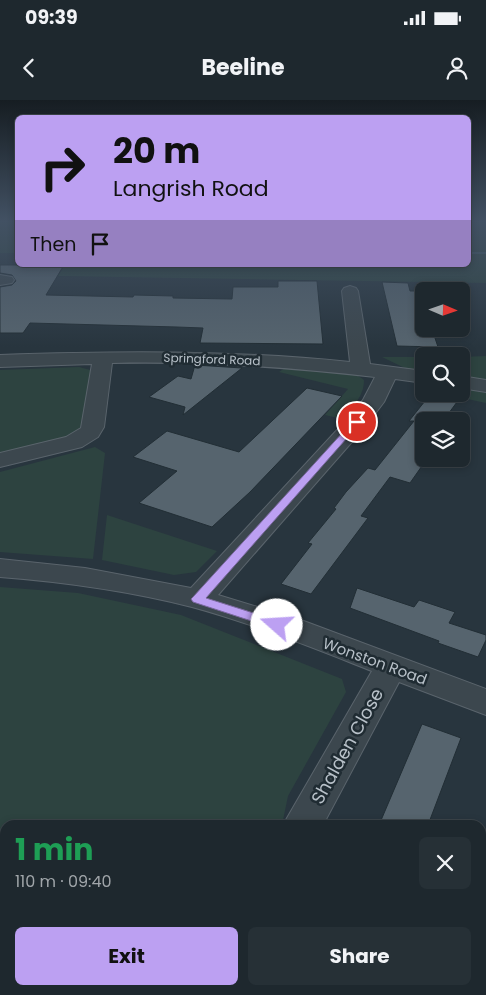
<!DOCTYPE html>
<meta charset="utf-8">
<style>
body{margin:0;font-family:Poppins,sans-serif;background:#263036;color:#f1f3f6;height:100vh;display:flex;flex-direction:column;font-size:19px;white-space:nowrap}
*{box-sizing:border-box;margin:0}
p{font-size:16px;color:#a1a6aa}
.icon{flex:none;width:28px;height:28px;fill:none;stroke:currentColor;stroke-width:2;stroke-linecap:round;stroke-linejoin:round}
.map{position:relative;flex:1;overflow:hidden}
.side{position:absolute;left:0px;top:720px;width:486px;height:175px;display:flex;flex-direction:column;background:#1e282e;border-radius:15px 15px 0 0;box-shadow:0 2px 8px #0003,0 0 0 1px #3c444a}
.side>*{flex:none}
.hud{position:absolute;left:15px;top:15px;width:456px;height:152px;border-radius:8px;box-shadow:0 2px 8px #0003,0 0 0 1px #3c444a;background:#bca0f2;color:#111;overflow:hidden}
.needle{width:32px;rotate:92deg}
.tools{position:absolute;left:415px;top:182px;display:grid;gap:10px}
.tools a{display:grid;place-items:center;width:55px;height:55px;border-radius:8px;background:#1e282e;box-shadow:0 2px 8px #0003,0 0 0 1px #3c444a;font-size:25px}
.pin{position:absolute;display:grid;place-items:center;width:42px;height:42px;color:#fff;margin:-21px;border:2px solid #fff;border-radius:50%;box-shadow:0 1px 5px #0007}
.me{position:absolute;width:55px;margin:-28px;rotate:289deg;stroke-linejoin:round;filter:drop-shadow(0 0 4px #0008)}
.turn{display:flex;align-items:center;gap:18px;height:105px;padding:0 15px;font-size:22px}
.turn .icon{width:65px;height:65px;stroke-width:2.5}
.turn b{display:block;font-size:35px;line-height:42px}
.then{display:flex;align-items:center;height:48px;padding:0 15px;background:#0003;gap:10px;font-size:19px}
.round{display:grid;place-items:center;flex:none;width:52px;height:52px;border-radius:8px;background:#263036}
.headline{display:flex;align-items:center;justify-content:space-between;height:85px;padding:0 15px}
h1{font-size:30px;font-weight:700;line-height:38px;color:#1e9e55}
.cta{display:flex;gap:10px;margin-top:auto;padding:10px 15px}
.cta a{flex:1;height:58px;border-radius:8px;background:#bca0f2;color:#111;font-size:20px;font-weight:700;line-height:58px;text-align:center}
.cta a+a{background:#263036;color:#f1f3f6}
.status{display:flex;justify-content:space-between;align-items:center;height:35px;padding:0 25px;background:#1e282e;direction:ltr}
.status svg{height:14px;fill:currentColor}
header{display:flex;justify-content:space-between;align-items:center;height:65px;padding:0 15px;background:#1e282e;font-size:22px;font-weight:700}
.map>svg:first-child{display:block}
.green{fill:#2d4340}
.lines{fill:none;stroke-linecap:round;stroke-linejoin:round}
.stream{fill:#405665;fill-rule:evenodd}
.building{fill:#56646e;stroke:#222e35}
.minor-casing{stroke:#5a646c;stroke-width:2}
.minor{fill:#3c474e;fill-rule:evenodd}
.route{fill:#bca0f2;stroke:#7a689d}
.labels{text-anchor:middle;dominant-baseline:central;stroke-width:5;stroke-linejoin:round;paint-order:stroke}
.far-street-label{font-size:12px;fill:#b8c1c9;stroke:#202c33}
.street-label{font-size:15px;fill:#b8c1c9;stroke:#202c33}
.near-street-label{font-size:18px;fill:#b8c1c9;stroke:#202c33}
</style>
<div class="status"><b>09:39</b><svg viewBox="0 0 49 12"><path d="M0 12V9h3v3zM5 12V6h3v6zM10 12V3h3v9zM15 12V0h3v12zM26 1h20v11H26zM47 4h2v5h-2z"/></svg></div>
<header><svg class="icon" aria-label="back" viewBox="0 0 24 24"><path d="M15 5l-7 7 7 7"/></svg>Beeline<svg class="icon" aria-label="person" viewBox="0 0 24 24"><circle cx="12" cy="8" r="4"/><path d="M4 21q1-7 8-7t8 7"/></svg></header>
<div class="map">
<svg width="486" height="895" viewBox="0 0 486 895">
<rect width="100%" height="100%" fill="#28353e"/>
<!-- green -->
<path class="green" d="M0,122H17V153H0Z
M469,122H486V183L58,176L65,165H469Z
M486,256V283L461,279V257Z
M382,257H424V273L413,272Z
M79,267L94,271L87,326L74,337L0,355V270Z
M285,268C302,269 353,268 364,280C364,297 352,307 342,319L325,315L348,289L279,272Z
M461,288L486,293V303L444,294H461Z
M95,347L105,353L93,459L0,452V372Z
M107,415L217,451L196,472L174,475L102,460Z
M0,487L78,493L181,515L342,579L346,592L288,696L282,725H5V890H339L346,895H0Z"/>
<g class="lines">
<!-- stream -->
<path class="stream" d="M469,152H486V154H469Z"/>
</g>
<!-- building -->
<path class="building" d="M0,165H64L46,195L133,197L134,195L173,196V198L232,199L233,187H278V181H317L323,244L200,243L203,228L177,227L30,223L23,233H0V187L12,185L16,181L12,175L0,173Z
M382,182L408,183L410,191H424V229H432L438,247L397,246Z
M195,265L242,268L183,315L185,307L149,297L178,276L191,279Z
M307,288L342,296L250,392L212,427L139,403L177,371L133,357L167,331L239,352Z
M429,296L457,302L443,321H424V363L410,383L390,377L361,416L368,418L311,494L281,484L312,444L308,443L336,409L334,408L346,392L368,368L375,370L414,321H409Z
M357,488L414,507L419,500L455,512L449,523L486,535V540L478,557L438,543L439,541L350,508Z
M422,624L461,638L428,725H379Z"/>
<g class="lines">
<defs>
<path id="minor" d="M0,175L12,177L14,180L12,183L0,185Z
M350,186L356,188L358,191L370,264L424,271V283L395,279L384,302L365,327L218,495L301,520L486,589V615L399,582L323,725H283L372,571C313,548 254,524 192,507C129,491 65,482 0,477V459L85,468L191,488L349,317L363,300L375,277C288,267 200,261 112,263L104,327L98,337L82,347L0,367V353L66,337L81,328L92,264L0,267V255C117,251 233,250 350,262L342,191L344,188Z
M461,276L486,280V292L461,288Z
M354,890H404L406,895H356Z"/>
</defs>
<!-- minor casing -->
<use href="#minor" class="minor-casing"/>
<!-- minor -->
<use href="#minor" class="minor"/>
</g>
<!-- sky -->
<linearGradient id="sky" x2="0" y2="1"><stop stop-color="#161d22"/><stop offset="0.49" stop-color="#425163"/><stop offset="1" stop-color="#425163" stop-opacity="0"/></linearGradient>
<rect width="486" height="247" fill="url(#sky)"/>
<!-- route -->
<path class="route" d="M354,320H360L361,322L206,498L282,522L284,525L282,528H273L193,502L191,499L193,497Z"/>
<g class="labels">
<!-- far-street labels -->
<g class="far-street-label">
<text transform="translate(212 259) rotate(2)">Springford Road</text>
</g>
<!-- street labels -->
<g class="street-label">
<text transform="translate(375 561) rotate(20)">Wonston Road</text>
</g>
<!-- near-street labels -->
<g class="near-street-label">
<text transform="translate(347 646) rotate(-61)">Shalden Close</text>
</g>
</g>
</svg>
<div class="tools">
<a><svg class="needle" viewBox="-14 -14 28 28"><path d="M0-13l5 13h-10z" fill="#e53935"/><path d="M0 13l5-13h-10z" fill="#a1a6aa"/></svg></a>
<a><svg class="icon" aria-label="search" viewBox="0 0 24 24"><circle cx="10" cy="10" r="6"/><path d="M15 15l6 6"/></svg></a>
<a><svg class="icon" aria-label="layers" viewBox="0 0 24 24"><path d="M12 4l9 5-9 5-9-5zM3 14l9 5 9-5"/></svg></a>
</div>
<div class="pin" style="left:357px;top:322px;background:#d93025"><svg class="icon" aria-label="arrive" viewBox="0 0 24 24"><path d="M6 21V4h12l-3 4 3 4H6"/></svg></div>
<svg class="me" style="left:277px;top:525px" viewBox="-20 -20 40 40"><circle r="19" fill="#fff"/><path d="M0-13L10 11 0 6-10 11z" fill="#bca0f2"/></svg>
<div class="hud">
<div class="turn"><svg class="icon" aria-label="right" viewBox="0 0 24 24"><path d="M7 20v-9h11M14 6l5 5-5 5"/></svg><div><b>20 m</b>Langrish Road</div></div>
<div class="then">Then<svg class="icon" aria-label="arrive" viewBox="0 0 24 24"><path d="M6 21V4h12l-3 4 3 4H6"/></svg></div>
</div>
<section class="side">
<div class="headline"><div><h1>1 min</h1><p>110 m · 09:40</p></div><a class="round"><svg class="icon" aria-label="close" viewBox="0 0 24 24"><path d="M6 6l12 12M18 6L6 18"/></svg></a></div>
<div class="cta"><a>Exit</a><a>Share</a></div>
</section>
</div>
